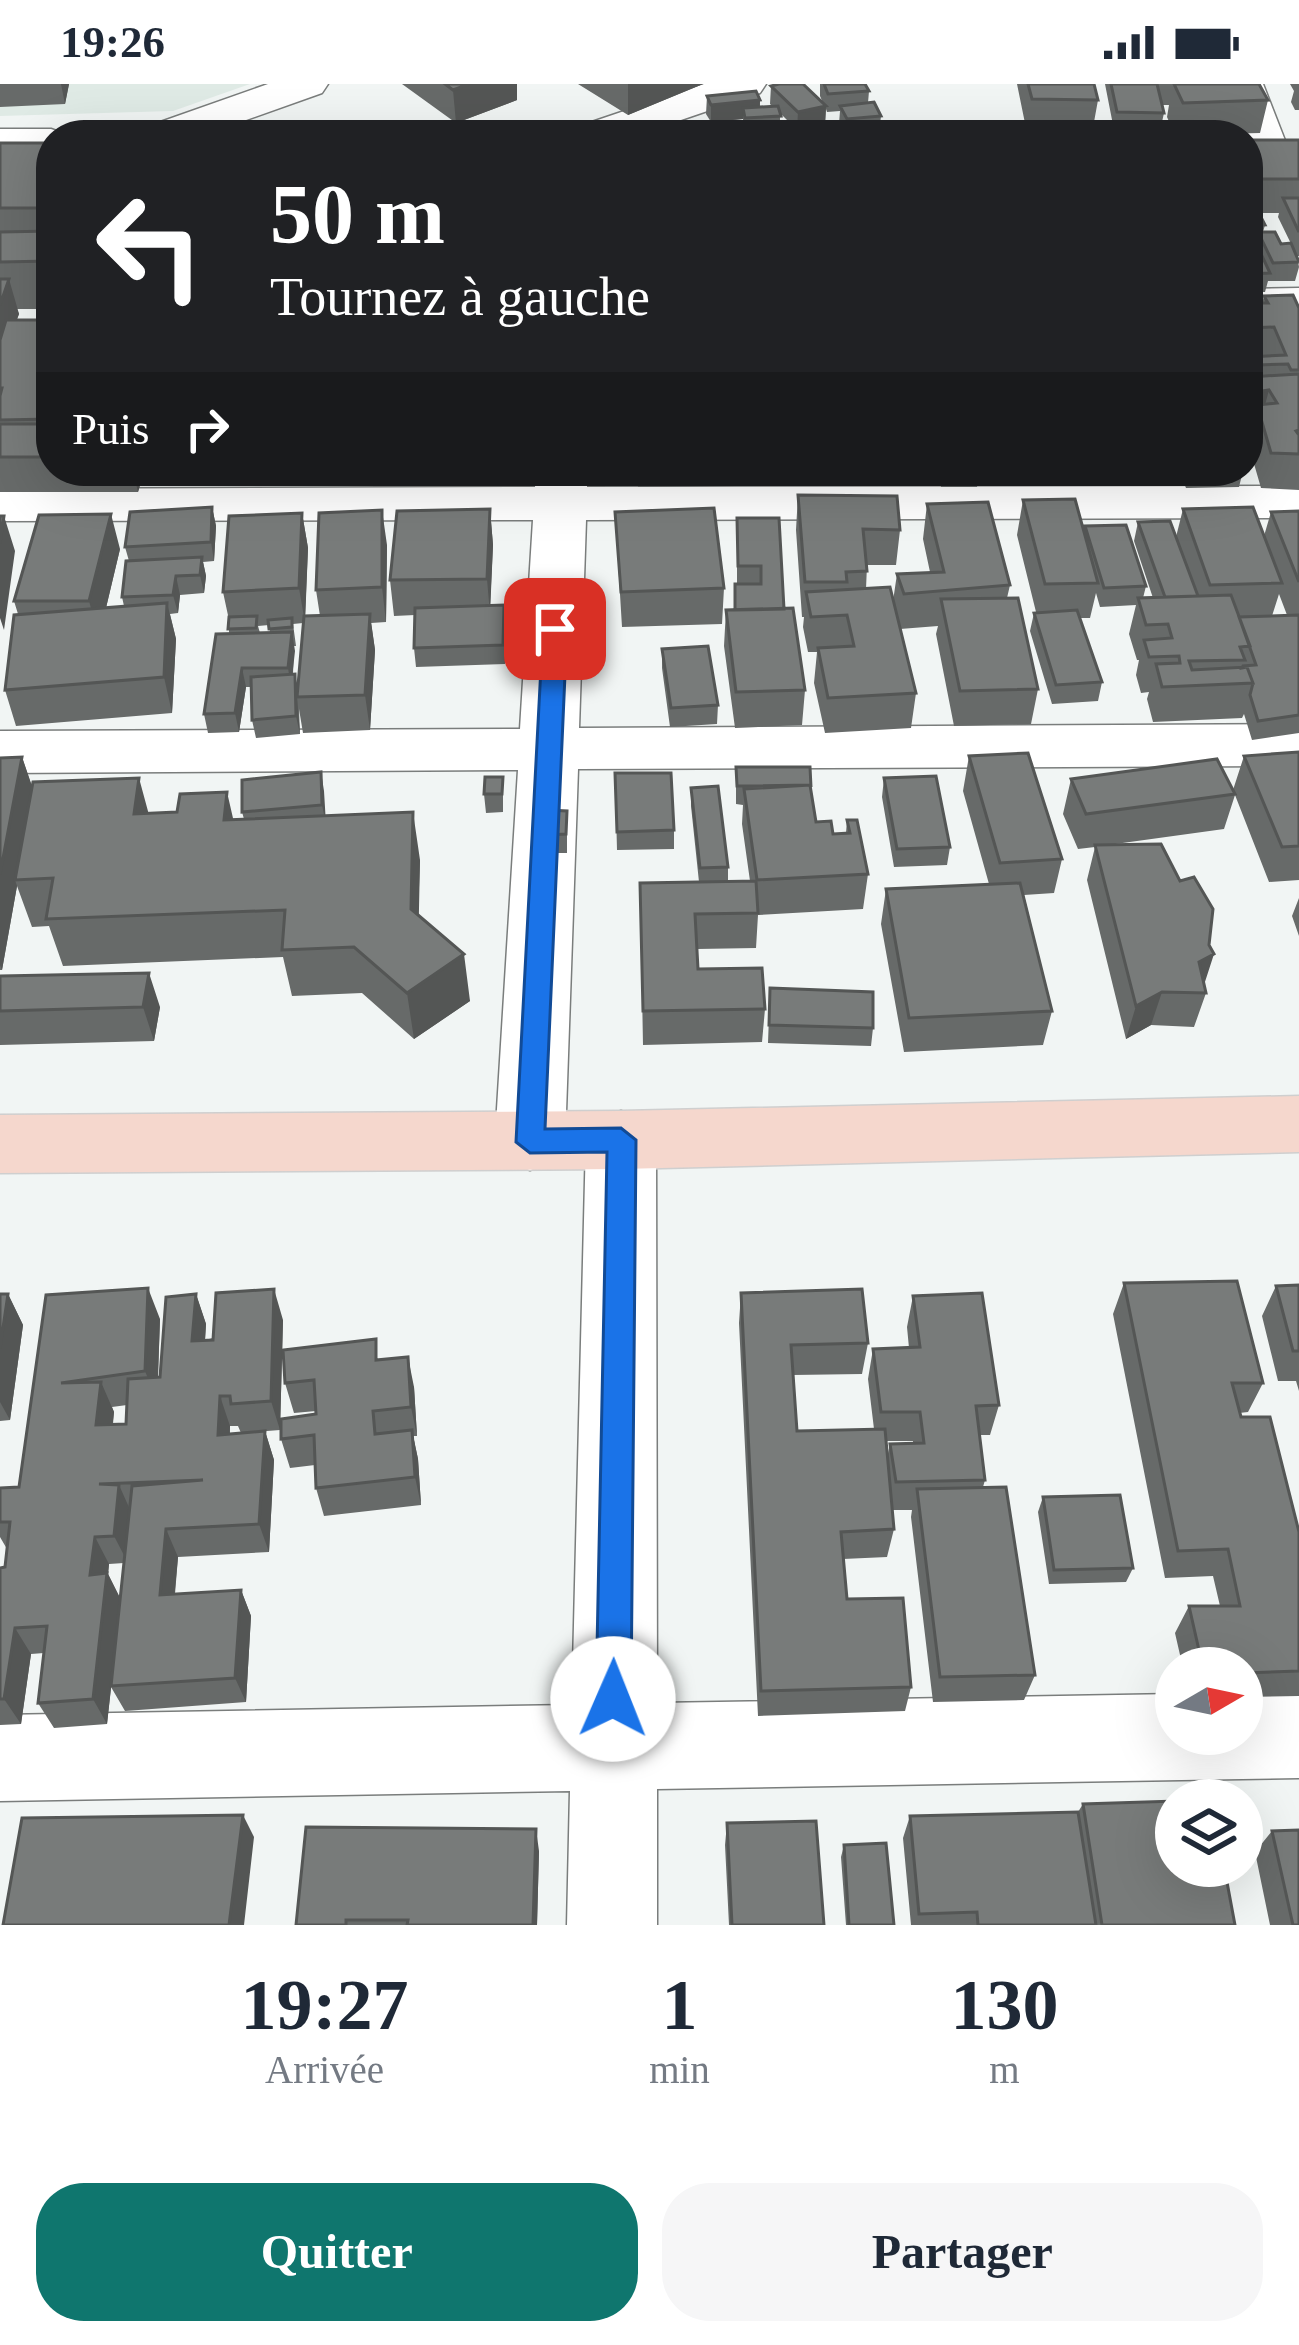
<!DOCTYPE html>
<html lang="fr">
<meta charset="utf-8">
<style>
body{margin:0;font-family:Georgia,serif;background:#f6f6f7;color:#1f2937;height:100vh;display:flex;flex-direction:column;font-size:45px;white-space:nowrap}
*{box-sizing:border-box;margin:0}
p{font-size:39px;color:#747a83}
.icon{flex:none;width:66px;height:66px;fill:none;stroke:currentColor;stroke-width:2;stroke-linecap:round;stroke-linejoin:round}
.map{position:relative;height:1841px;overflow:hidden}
.details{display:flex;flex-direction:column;background:#fff;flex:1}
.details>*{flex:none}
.guide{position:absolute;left:36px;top:36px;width:1227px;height:366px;border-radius:48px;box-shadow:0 12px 48px #0002;background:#202124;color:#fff;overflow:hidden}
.needle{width:78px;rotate:81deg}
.buttons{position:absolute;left:1155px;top:1563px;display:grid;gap:24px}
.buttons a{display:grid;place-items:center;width:108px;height:108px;border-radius:50%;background:#fff;box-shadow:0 12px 48px #0002;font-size:60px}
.pin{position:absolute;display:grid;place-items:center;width:102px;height:102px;color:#fff;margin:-51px;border-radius:24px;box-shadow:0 6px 18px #0006}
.me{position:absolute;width:132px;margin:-66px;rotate:1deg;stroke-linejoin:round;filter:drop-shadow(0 0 9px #0008)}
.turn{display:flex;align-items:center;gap:42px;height:252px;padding:0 36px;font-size:54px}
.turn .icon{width:156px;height:156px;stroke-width:2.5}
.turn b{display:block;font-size:84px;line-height:102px}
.then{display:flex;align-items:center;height:114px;padding:0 36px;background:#0003;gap:24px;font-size:45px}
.eta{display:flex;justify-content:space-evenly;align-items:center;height:204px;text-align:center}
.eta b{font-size:72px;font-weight:700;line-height:84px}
.cta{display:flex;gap:24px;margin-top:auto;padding:24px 36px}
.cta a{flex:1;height:138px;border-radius:48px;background:#0f766e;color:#fff;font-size:48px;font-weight:700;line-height:138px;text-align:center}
.cta a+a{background:#f6f6f7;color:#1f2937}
.status{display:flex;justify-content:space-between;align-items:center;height:84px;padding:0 60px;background:#fff;direction:ltr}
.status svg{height:33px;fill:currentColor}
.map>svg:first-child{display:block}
.built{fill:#dfeae5}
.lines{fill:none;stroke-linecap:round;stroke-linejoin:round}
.minor-casing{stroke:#7a7d7c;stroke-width:3}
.major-casing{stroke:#cfcfcf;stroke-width:3}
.minor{fill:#fff;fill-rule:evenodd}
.major{fill:#f5d7cd;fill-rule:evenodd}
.wall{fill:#676a69;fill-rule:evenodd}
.shaded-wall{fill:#545655}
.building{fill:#787b7a;stroke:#545655;stroke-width:3}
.route{fill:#1a73e8;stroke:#114b97;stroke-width:3}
</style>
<div class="status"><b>19:26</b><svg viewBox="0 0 49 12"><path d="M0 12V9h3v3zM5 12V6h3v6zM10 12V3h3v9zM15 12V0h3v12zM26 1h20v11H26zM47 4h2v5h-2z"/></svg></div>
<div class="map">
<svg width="1299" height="1841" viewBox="0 0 1299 1841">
<rect width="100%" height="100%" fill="#f1f5f4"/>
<!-- built -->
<path class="built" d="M0,0H250L173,27L0,32Z"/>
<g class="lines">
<defs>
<path id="minor" d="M268,0H328L322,9L204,51H143L149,42Z
M704,0H766L760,9L637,51H574L580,42Z
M1221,0H1263L1286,59L1280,68H1250L1248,51H1241Z
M0,45H51L68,51H51V71H0Z
M1299,204V232L1248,233V205Z
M536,387H588L587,403L1299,402V434L586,436L579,644L1299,640V682L578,685L565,1057L555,1077L530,1086L505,1077L495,1057L518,686L0,689V647L520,645L533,436L0,437V405L535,403Z
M621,1027L646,1036L656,1056L657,1619L1176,1610V1650H1242V1609L1299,1608V1694L657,1705V1841H567L570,1707L0,1717V1631L572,1621L586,1056L596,1036Z"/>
<path id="major" d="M1299,1012V1068L621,1085L0,1089V1031L621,1027Z"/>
</defs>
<!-- minor casing -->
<use href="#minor" class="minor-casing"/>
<!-- major casing -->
<use href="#major" class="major-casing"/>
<!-- minor -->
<use href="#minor" class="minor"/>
<!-- major -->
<use href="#major" class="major"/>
</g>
<!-- wall -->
<path class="wall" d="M0,0H69L65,20L0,23Z
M402,0H517V16L456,39Z
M578,0H703L628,31Z
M820,0H865L869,7L868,19L881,32L879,49L845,51L839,40L840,27L827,28L826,25L825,40L797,46L780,29V50L744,51L743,35L711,38L706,30L707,12L760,16V23H773L770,20L771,2L823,19L820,12Z
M1017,0H1094L1098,16L1092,49H1027Z
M1105,0H1259L1268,16L1260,49L1175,51L1167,33L1169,21H1162L1164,29L1160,47L1114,46Z
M1290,0H1299V26H1295L1291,18L1294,7Z
M1248,56H1299V172H1297L1299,183L1295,197H1268L1265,208H1248ZM1259,129H1279L1278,133L1296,170L1263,148L1265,141Z
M0,59H51V225H17L19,230L16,236H51V387H144L138,408H0Z
M1264,212L1299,224V406L1261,404L1248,359L1251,343H1248V214L1254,219H1262Z
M228,387H319L320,391L229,395Z
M637,387H736L735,402L638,403Z
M938,387H979L977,403H941Z
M1068,387H1121L1119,398H1071Z
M1149,387H1176L1175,393L1152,394Z
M1179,387H1243L1239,403L1186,404Z
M798,411L900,446L896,481H867L866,505L893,517L897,490L930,488L923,455L927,420L1010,501L1007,514L1038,605L1031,640L954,642L936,550L938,542L900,545L916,609L911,644L825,649L814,599L817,568H808L803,543L804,533H802L796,446Z
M1023,416L1084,448L1085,442L1146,502L1143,514H1153L1134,457L1138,438L1176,453L1183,425L1264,452L1271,428L1299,427V649L1252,656L1244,630L1242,634L1153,638L1147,615L1149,608L1141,609L1136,591L1139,576H1137L1129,550L1136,521L1100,523L1096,509L1090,534H1080L1102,598L1098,617L1052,620L1030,547L1034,529L1036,528L1017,451ZM1279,510L1287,531L1272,532Z
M212,423L216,442L214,477L203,478L206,492L204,509L180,511L178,529L170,530L176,555L172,629L16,642L5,606L18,530L14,517L120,465L106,524L124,522L122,513L129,477L125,463Z
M490,425L493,461L490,522L505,540V580L416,583L414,564L415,531L394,532L390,496Z
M615,428L724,504L722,540L622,543Z
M302,429L308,464L305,532H320L316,506L387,461L386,538L371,539L375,566L370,646L303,649L299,625L300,650L256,654L252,636L251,603H246L239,648L208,649L204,630L229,550V536L223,508ZM303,539L297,605L295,590H293L294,562H296L293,540ZM269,541L270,549H260L258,542Z
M737,434L784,525L805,606L802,641L735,644L724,562L726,526H734L735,500H737Z
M662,565L718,621L717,640L670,643L662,584Z
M1299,668V796L1269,798L1235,711L1224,745L1108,761L1204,900L1206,909L1194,943L1151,941L1126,955L1087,796L1095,763L1078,765L1063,730L1071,695L1233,706L1244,672Z
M969,672L1062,775L1054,809L1024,811L1052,927L1043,961L904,968L881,840L886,805L989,800L963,707Z
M22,673L32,703L149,729L233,735H244L242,728L321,688L325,732L420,776L418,831L470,917L414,955L362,909L292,912L283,873L63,882L49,842L32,843L17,802L2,886H0V674Z
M736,683L811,706L816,738L833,750L846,749L847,736L868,790L863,825L758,831L756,864L697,865L698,885L765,925L762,958L643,961L640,799L699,798L691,722V704L728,783V798L750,797L742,740L743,721L736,720Z
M615,689L674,746V765L617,766Z
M503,693V728L486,729L484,710Z
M884,694L950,763L947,781L894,783L882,713Z
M567,727V769H548L547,751Z
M1299,814V852L1292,832Z
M0,892L160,923L154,957L0,961Z
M770,904L873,944L871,962L768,959Z
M1124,1199L1263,1299L1248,1328L1239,1329L1299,1448V1612L1242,1613V1584H1183L1175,1549L1189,1522H1220L1213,1492L1165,1494L1113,1230Z
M1299,1201V1307L1296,1297H1278L1262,1232L1276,1202Z
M741,1209L868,1259L862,1290L793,1291L797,1347L874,1345L868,1295L873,1265L909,1264L907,1243L913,1212L999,1321L990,1351H980L985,1396L983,1403L1035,1591L1024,1616L933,1618L911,1433L912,1426H892L894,1445L887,1473L843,1475L847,1515L911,1603L905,1627L758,1632L739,1239ZM886,1357H913V1360H890L887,1374Z
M0,1210H8L23,1241L10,1336L0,1337Z
M196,1210L206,1240L205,1256L283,1236L280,1346L241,1349L238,1342H230V1350L265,1347L274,1376L269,1468L178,1473L175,1510L241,1506L251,1532L246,1618L125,1627L111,1603L107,1640L54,1644L38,1619L44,1569L31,1570L21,1640L0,1641V1484L5,1483L7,1465L0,1453V1404L19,1403L46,1211L160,1235L158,1293H160ZM127,1321L126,1340H113L114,1328L112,1323ZM124,1479L120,1514L108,1490L109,1480Z
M381,1276L414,1303L417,1352H413L418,1375L421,1421L324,1432L316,1404L315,1381L290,1384L281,1355L316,1330V1327L294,1329L285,1299Z
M1043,1413L1133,1484L1126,1498L1049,1500L1038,1428Z
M1083,1720L1235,1841H911L903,1754L910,1732L1078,1728Z
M727,1739L824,1841H729L725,1761Z
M1272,1747L1299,1841H1270L1255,1768Z
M844,1761L894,1841H846L841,1773Z
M539,1767L537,1841H296Z"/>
<!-- shaded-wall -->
<path class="shaded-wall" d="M61,0H69L65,20Z
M469,0H517V16L456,39L453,6Z
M628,0H703L628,31Z
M760,16L759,33L743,24V35L711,38V21Z
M826,22L825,40L797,46L798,28Z
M47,100L51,117V146L47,158L38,124Z
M9,195L19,230L0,285V221Z
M51,285V335L42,319Z
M1269,306L1261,336L1257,321L1251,343H1248L1256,308Z
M133,387H144L138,408Z
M212,423L216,442L214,477L211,458Z
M490,425L493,461L490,530L487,495Z
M382,426L387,461L386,538L382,503Z
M302,429L308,464L305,539L299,504Z
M111,430L120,465L99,553L89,517Z
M4,432L15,467L4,546L0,534V459Z
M202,473L206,492L204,509L200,491Z
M176,492L180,511L178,529L173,511Z
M167,519L176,555L172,629L164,593Z
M370,530L375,566L370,646L365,611Z
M292,548L295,567L291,603L288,584Z
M242,584L246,603L239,648L235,629Z
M295,590L298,613H297L300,650L296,632Z
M22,673L34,708L15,796L17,802L2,886L0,881V790Z
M321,688L324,707L326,740L322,721Z
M139,694L152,742L134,730Z
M227,708L238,756L224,736Z
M413,728L420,776L418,872L411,825Z
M464,870L470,917L414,955L407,909Z
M1214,870L1203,904L1199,878Z
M149,889L160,923L154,957L143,923Z
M1162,908L1151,941L1126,955L1136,922Z
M148,1204L160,1235L157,1317L145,1287Z
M274,1205L283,1236L280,1346L271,1317Z
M8,1210L23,1241L10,1336L0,1318V1264Z
M196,1210L206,1240L203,1287L192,1257Z
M408,1273L414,1303L417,1352L411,1323Z
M101,1298L114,1328L109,1370L96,1341Z
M220,1312L230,1342L228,1380L218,1351Z
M412,1346L418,1375L421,1421L415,1393Z
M265,1347L274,1376L269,1468L259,1440Z
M119,1401L132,1430L128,1479L114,1452Z
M166,1445L178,1473L172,1537L160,1511Z
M95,1453L109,1480L108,1490L121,1516L107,1640L93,1615L90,1491Z
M241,1506L251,1532L246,1618L235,1594Z
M15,1544L31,1570L21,1640L4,1615Z
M243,1731L254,1753L244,1841H229Z
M536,1745L539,1767L537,1841H533Z"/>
<!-- building -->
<path class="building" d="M445,0H469L453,6Z
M779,0H803L826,22L798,28L771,2Z
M824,0H865L869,7L828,10Z
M1028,0H1094L1098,16L1032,15Z
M1111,0H1157L1164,29L1117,28Z
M1174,0H1259L1268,16L1183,19Z
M756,7L760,16L711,21L707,12Z
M874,18L881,32L847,35L840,22Z
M778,22L781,32L745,34L743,24Z
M682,40V51H617V41Z
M970,43L974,51H893L892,48Z
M1248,56H1299V95H1259L1248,71Z
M0,59H51V100H47L38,124H0Z
M1248,108L1265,141L1248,142L1270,189L1248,190Z
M1283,114H1299V148Z
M51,147V177L0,178V148Z
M1258,148H1275L1281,160L1291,159L1299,178L1273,179Z
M0,195H9L0,221Z
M1293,211L1299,224V286H1291L1288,280L1258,281L1260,287L1248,288V273L1286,271L1274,243L1248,244V214H1251L1254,219H1268L1264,212Z
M6,236H51V285L42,319H51V335L0,336V312L2,304H0V256Z
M1299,290V346L1296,347L1299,351V370L1271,369L1257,321L1277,319L1269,306L1256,308L1249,293Z
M0,340H51V373H0Z
M798,411L897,412L900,446L863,445L867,487L846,488L847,498H805Z
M1075,415L1098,499L1045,500L1023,416Z
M988,418L1010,501L904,510L897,490L944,488L927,420Z
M212,423L211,458L125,463L130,428Z
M1253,423L1282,499L1210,501L1183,425Z
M714,424L724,504L621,508L615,428Z
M490,425L487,495L390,496L397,427Z
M382,426V503L316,506L319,429Z
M1299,427V498L1271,428Z
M302,429L299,504L223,508L229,432Z
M111,430L89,517H14L39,431Z
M0,432H4L0,459Z
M737,434H779L784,525L735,526V500H761V482H738Z
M1170,437L1198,512L1165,513L1138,438Z
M1126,441L1146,502L1104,504L1085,442Z
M202,473L200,491L176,492L173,511L122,513L126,477Z
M890,503L916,609L828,614L818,564L854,562L847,531L811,533L806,508Z
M1231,511L1250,562L1240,563L1245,576L1189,577L1192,586L1247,583L1253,599L1162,603L1156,580L1180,579L1179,572L1149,573L1144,556L1172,554L1168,540L1146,541L1138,514Z
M1018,514L1038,605L960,607L941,515Z
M167,519L164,593L5,606L14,531Z
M504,521L503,561L414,564L415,524Z
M793,524L805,606L736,608L726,526Z
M1077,526L1102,598L1056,601L1034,529Z
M370,530L365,611L297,613L304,532Z
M1299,531V631L1258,637L1250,611L1253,599L1247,583L1242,584L1243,582L1256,581L1239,533Z
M257,532L256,544L228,545L229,533Z
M292,534V543L269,545L268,536Z
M292,548L288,584H242L235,629L204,630L216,550Z
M708,562L718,621L671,624L662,565Z
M295,590L296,632L252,636L251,593Z
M1299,668V762L1282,763L1244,672Z
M1028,669L1062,775L1000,779L969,672Z
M22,673L0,790V674Z
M1217,675L1235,710L1086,730L1071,695Z
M736,683H810L811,703L810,701L737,702Z
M321,688L322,721L242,728V696Z
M615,689H671L674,746L617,748Z
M936,692L950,763L897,765L884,694Z
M485,693H503L502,710H484Z
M139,694L134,730L177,728L180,710L227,708L224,736L413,728L411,825L464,870L407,909L354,863L282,866L285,826L46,835L53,794L15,796L33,698Z
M810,701L816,738L831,737L833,750L850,749L847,736H857L868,790L757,796L744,705Z
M718,702L728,783L700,784L691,704Z
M547,726L567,727L566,750L547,751Z
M1161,760L1180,797L1194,793L1213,825L1209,861L1214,870L1199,878L1206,909L1162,908L1136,922L1095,761Z
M756,797L758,829L695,830L698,885L762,884L765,925L643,927L640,799Z
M1020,799L1052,927L909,934L886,805Z
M149,889L143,923L0,927V892Z
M770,904L873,908V944L769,941Z
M1237,1197L1263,1299H1232L1241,1333H1270L1299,1448V1587L1242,1589V1584H1203L1189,1522H1240L1228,1465L1178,1467L1124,1199Z
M1299,1201V1267H1293L1276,1202Z
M148,1204L145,1287L61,1299L101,1298L96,1341L126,1340L128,1295L160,1293L166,1213L196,1210L192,1257L213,1256L216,1209L274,1205L271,1317L231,1320L230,1312H220L218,1351L265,1347L259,1440L166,1445L160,1511L241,1506L235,1594L111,1602L132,1402L203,1396L99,1400L119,1401L114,1452L95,1453L90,1491L107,1489L93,1615L38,1619L47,1542L15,1544L4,1615H0V1484L5,1483L10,1438H0V1404L19,1403L46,1211Z
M862,1205L868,1259L791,1261L797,1347L885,1345L894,1445L841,1448L847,1515L903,1514L911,1603L761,1607L741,1209Z
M982,1209L999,1321L976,1322L985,1396L896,1398L890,1360L924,1359L920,1328H881L873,1265L920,1263L913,1212Z
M0,1210H8L0,1264Z
M376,1255V1276L408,1273L411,1323L373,1327L375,1350L412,1346L415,1393L316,1404L314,1351L281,1355V1335L316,1330L314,1296L285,1299L283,1266Z
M1006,1403L1035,1591L940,1593L917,1405Z
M1120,1411L1133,1484L1054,1486L1043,1413Z
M1176,1717V1782H1224L1235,1841H1102L1083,1720Z
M1078,1728L1096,1841H978L977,1828L919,1830L910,1732Z
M243,1731L229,1841H3L22,1734Z
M816,1737L824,1841H732L727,1739Z
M306,1743L536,1745L533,1841H407L408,1836H346V1841H296Z
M1299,1746V1841H1293L1272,1747Z
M886,1759L894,1841H849L844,1761Z"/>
<!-- route -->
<path class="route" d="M555,537L567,545L545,1045L621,1044L636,1056L631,1615L626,1627L613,1632L601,1627L596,1615L607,1068L530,1069L516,1058L543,545Z"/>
</svg>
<div class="buttons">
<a><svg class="needle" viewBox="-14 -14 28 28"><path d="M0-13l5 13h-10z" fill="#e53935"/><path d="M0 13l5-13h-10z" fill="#747a83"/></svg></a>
<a><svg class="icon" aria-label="layers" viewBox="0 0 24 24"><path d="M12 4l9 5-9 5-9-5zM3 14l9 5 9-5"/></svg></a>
</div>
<div class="pin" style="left:555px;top:545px;background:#d93025"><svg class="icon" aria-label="arrive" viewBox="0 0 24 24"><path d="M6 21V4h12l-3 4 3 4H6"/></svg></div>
<svg class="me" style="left:613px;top:1615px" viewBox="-20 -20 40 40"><circle r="19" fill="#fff"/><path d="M0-13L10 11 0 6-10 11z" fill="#1a73e8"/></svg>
<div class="guide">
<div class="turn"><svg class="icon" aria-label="left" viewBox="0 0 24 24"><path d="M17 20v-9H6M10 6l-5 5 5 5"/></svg><div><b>50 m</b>Tournez à gauche</div></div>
<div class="then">Puis<svg class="icon" aria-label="right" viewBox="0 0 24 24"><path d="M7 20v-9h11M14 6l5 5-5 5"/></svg></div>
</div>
</div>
<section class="details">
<div class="eta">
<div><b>19:27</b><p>Arrivée</p></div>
<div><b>1</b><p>min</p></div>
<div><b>130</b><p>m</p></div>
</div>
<div class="cta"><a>Quitter</a><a>Partager</a></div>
</section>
